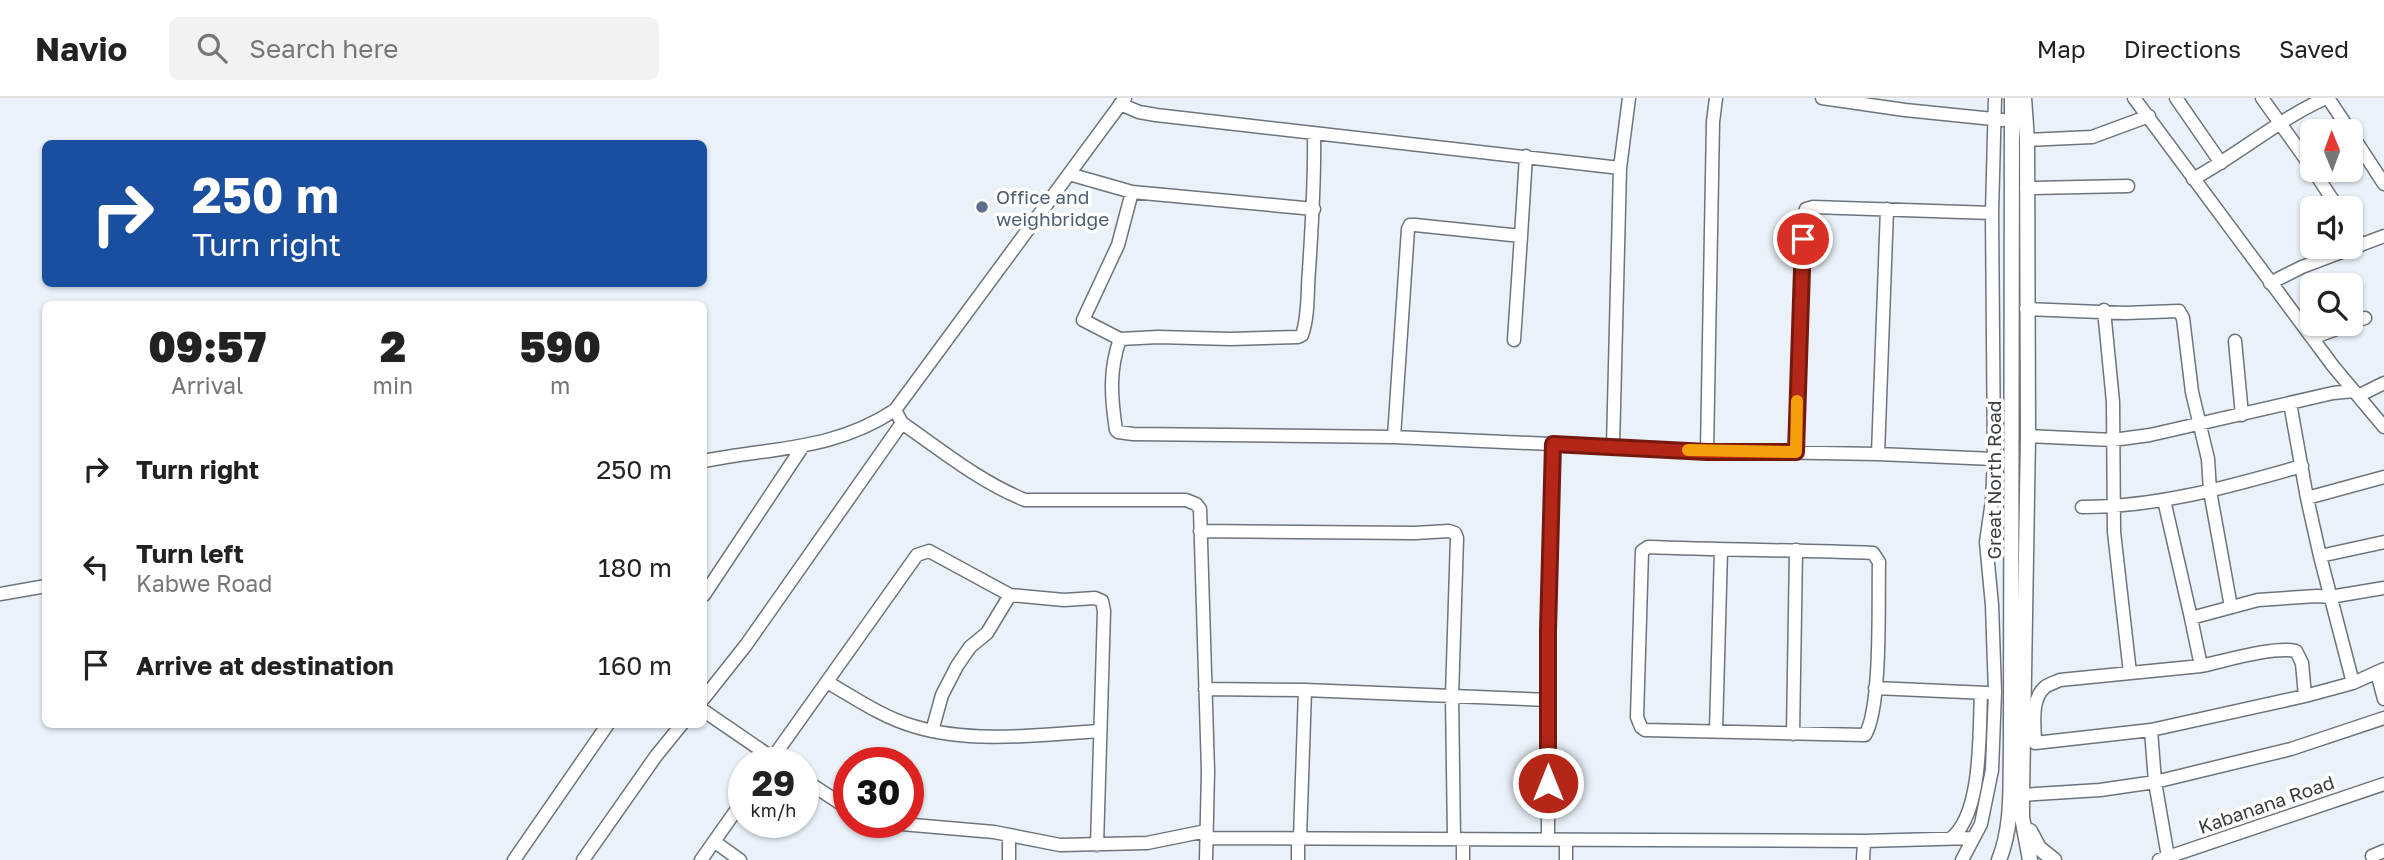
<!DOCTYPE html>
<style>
body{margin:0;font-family:"Golos Text",sans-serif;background:#f2f2f2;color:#222;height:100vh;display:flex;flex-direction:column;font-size:26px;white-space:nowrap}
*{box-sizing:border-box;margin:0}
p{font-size:23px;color:#767676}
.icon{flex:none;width:38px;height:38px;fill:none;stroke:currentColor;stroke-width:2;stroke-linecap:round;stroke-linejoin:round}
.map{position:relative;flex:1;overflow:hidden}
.side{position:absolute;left:42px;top:203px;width:665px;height:427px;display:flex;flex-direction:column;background:#fff;border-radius:10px;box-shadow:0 2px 5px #0004}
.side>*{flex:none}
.hud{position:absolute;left:42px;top:42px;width:665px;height:147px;border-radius:10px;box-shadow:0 2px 5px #0004;background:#1a4fa0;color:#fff;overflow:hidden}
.needle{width:46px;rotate:359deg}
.fabs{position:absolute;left:2300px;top:21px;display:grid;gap:14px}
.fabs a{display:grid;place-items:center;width:63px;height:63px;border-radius:10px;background:#fff;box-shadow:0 2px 5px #0004;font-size:35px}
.speed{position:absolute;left:728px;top:649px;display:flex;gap:14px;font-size:35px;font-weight:700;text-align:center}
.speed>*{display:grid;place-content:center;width:91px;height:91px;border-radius:50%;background:#fff;box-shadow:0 2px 5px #0004;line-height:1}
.speed small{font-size:18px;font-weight:400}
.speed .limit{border:10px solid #d22;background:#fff;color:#111}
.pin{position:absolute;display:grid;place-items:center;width:60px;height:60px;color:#fff;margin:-30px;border:4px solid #fff;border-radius:50%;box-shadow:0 2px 7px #0007}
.me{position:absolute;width:77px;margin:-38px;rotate:0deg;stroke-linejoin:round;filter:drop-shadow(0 0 5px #0008)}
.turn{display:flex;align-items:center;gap:24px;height:147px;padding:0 35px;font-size:32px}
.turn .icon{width:91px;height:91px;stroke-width:2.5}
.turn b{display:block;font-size:49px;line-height:60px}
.eta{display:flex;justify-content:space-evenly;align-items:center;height:119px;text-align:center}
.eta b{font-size:42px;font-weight:800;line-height:49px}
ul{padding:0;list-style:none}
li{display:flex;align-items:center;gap:21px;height:98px;padding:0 35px}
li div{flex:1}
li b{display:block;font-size:26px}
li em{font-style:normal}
header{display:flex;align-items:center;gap:42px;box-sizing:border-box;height:98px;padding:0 35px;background:#fff;border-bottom:2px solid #e0e0e0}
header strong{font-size:33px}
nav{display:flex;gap:38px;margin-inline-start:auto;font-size:24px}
.search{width:490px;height:63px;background:#f2f2f2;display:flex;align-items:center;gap:18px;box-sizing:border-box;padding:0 24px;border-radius:10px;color:#767676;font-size:26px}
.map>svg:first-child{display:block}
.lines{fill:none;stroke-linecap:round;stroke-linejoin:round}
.minor-casing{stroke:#6d747b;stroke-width:15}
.major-casing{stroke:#6d747b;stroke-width:17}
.minor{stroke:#fff;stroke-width:12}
.major{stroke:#fff;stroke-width:14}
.route-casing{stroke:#75190f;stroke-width:18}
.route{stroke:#b42617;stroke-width:12}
.slow{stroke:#f59e0b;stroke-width:12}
.service-dot{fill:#5c6f8a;stroke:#fefefe;stroke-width:2.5}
.labels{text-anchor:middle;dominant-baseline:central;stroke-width:7;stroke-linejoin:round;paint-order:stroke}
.service-label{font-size:19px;fill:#4e5e75;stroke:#fefefe;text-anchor:start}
.street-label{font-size:19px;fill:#393c3f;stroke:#fefefe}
</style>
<header>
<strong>Navio</strong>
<div class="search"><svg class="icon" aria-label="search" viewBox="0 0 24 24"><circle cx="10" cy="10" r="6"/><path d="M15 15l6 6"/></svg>Search here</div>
<nav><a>Map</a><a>Directions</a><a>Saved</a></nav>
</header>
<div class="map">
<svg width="2384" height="762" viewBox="0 0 2384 762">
<rect width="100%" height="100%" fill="#eaf1f9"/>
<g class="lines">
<defs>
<path id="minor" d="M1822,0L1905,12L2003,22
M2134,0L2333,268L2384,329
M2176,0L2221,65
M2262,0L2312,70
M2328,0L2350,33
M1120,6L1139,14L1156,17L1620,70
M2350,34L2384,86
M2027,42L2092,39L2149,18
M2313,72L2338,110
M1069,76L1132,94L1314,111
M2193,81C2239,56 2279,21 2326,0
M2026,90L2128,88
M1132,94L1118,147L1083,222L1120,241L1158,239L1231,241L1298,239L1302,237C1309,217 1307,193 1309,172C1312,126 1315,81 1314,35
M2350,130L2361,147
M2270,185L2302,169L2384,138
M2026,211L2125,215L2179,213L2183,220L2192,294L2208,361L2210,393L2231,509
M2104,212L2113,304L2114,434L2130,575
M2350,225L2365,220
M2312,240L2350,226
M1120,241C1109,272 1111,299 1116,332L1118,334L1133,336L1394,339L1707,353L1878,356L1994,361
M1514,242L1521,138
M2235,243L2242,317
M2358,298L2384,285
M2290,305L2307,400L2320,458L2353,585
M895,312L902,325C941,352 980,384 1025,402H1186L1196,406L1200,411L1208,673L1206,762
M2028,338L2113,342L2150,337L2333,295L2354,293
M1394,339L1408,131L1410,127H1415L1521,138L1526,58
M1613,348L1620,70L1629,0
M1707,353L1713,24L1716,0
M1796,354L1804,117L1806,111L1813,109L1992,115
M1878,356L1887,111
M704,363C773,349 833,353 895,312L1125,0
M2307,400L2384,379
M2164,402L2191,520
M2082,409C2157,409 2229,389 2302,368
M1200,433L1415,435L1449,433L1455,435L1457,440L1452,598L1454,741
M1648,449C1723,452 1798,452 1873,455L1879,464C1878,501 1882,610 1865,637L1645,632L1641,629L1637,619L1642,453Z
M2320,458L2384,444
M0,496L46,488
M704,497L803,348
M2201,568L2060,582C2056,584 2049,586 2045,589C2030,602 2035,628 2035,645L2151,632L2305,598L2353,585L2384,571
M2377,575L2384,601
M827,584C855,600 882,619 913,628C970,646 1040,637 1099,633
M1875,590L1987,595
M1205,591L1305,592L1548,602
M2305,598L2302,565L2296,553C2273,548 2225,563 2201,568L2191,520L2258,502L2317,498L2330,499L2384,490
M704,600L746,547L902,325
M704,613L780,665
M2151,632L2155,684L2168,759
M932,633L942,597L957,568L970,549L987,535L1010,497
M1716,633L1721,452
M1793,636L1796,452
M769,665L917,457L929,453L1010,497L1064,502L1095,500L1102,503L1104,513L1097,747
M803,681L849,711
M2022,697L2100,692L2155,684L2291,651L2384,620
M878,724L994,734L1060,747L1147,745L1206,733
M1206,740L1864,743L1973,740
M1298,740V762
M1300,740L1305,592
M1548,741V533L1553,347
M1950,741C1983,717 1979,633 1981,595
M715,744L740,762
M2372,758L2384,753
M514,762L608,626
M583,762L656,658L682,626
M701,762L744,701
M1009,762V737
M1463,762V741
M1566,762V742
M1863,762L1864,743
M1962,762L1981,726L1992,672L1995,594L1992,507L1986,444L1992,403L1994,361L1992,115L1995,0
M2159,762L2384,686"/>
<path id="major" d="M2024,0L2027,42L2028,338L2022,697V719L2030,762
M2030,733L2039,750L2054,762
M1999,762C2013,727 2010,689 2011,652L2012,0"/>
</defs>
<!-- minor casing -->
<use href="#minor" class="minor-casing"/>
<!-- major casing -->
<use href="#major" class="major-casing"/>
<!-- minor -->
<use href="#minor" class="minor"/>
<!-- major -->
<use href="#major" class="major"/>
</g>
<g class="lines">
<defs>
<path id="route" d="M1548,685V533L1553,346L1707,354H1796L1803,141"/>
</defs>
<!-- route casing -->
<use href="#route" class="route-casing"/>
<!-- route -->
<use href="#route" class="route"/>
<!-- slow -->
<path class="slow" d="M1688,352L1796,354L1797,303"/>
</g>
<!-- markers -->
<circle class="service-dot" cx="982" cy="109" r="7"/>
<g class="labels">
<!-- service labels -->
<g class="service-label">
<text x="996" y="98">Office and<tspan x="996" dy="22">weighbridge</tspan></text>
</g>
<!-- street labels -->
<g class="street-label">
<text transform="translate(1993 382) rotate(-90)">Great North Road</text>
<text transform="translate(2266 706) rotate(-19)">Kabanana Road</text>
</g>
</g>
</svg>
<div class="fabs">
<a><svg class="needle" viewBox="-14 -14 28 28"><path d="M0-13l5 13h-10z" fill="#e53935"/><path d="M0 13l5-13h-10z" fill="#767676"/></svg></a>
<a><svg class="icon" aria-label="sound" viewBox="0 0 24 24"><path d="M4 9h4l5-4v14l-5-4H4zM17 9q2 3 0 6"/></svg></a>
<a><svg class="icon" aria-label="search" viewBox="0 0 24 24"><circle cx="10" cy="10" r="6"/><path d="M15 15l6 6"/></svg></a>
</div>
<div class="speed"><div>29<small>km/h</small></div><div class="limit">30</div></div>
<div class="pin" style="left:1803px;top:141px;background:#d93025"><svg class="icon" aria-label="arrive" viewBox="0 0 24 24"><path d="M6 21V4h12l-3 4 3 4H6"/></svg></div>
<svg class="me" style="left:1548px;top:685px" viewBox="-20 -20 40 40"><circle r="17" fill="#b42617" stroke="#fff" stroke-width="3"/><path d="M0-11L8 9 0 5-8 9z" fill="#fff"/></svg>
<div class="hud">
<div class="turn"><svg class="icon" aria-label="right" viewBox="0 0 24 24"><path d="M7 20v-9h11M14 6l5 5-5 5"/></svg><div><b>250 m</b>Turn right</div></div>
</div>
<section class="side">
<div class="eta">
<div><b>09:57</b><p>Arrival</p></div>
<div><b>2</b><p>min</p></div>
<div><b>590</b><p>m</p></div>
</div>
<ul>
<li><svg class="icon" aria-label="right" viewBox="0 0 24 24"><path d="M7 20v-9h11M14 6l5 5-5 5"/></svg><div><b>Turn right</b></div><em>250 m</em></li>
<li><svg class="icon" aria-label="left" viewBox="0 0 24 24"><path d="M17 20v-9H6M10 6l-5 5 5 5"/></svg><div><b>Turn left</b><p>Kabwe Road</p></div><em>180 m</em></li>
<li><svg class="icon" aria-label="arrive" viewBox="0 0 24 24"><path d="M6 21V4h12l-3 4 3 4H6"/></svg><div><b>Arrive at destination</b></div><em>160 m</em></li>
</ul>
</section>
</div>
